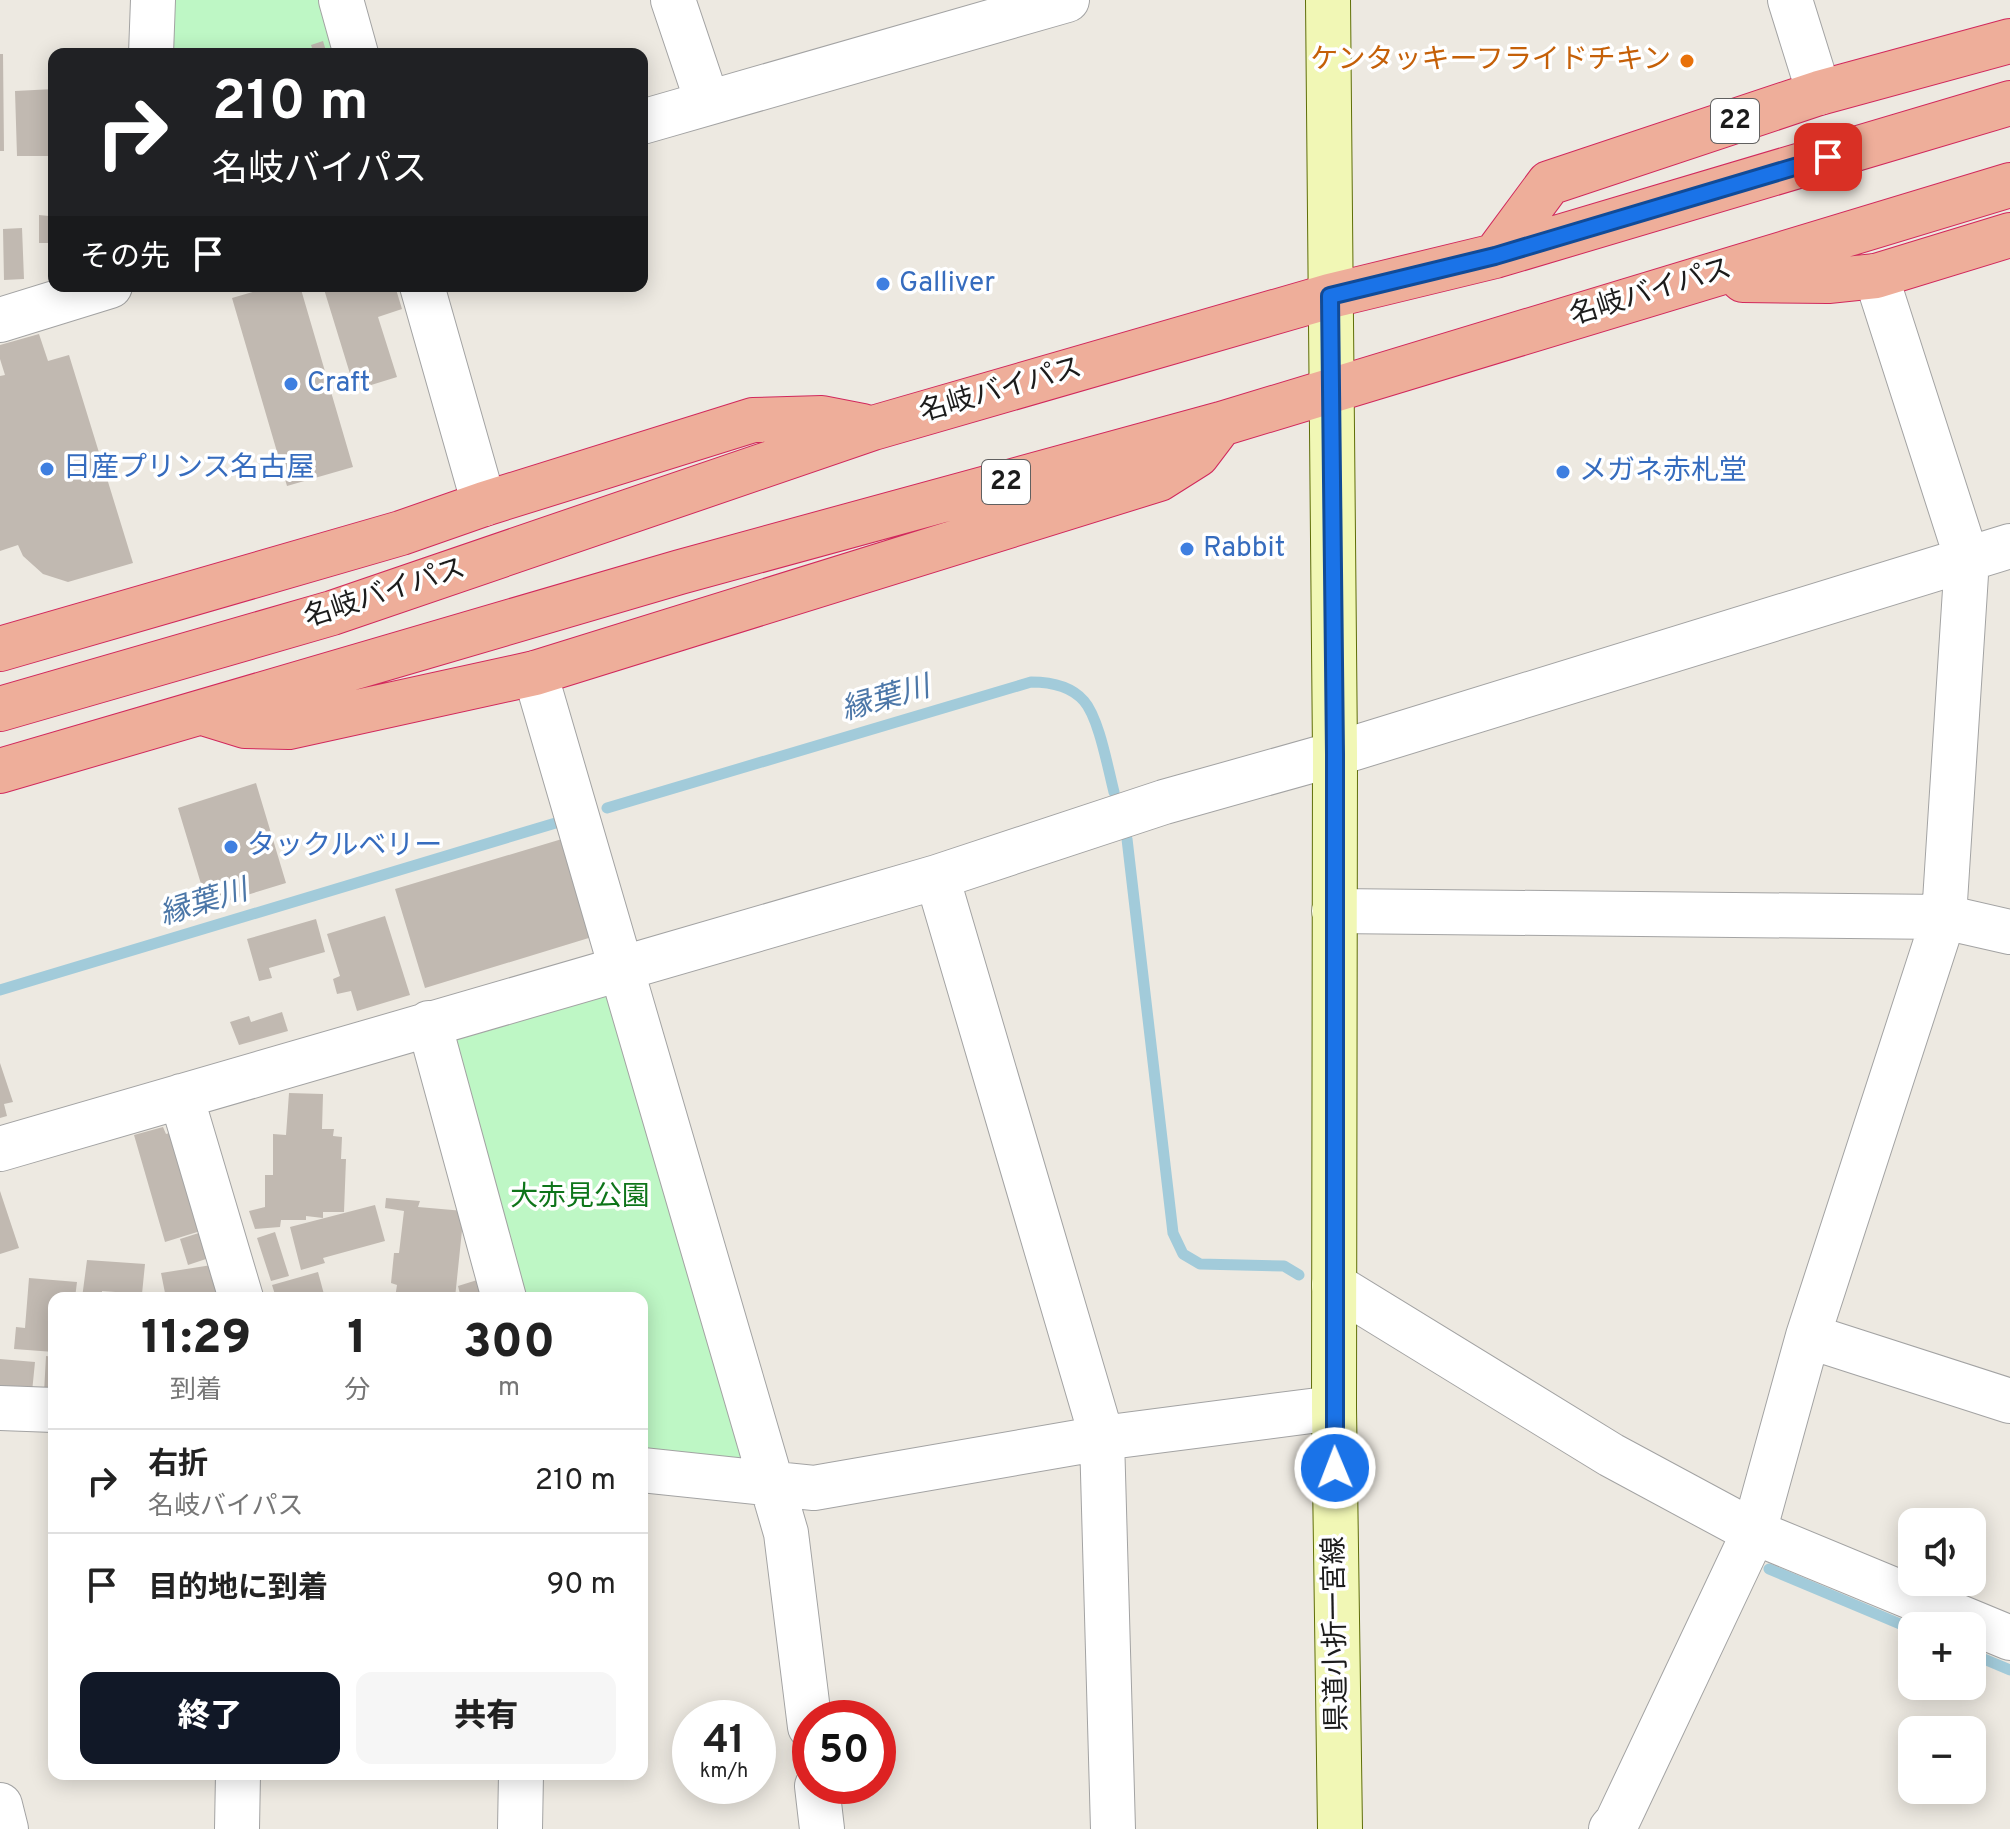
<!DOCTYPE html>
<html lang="ja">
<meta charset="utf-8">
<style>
body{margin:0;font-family:Overpass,"Noto Sans JP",sans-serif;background:#f6f6f6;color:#222;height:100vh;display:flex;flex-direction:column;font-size:30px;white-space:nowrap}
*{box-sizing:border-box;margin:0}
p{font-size:26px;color:#767676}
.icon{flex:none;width:44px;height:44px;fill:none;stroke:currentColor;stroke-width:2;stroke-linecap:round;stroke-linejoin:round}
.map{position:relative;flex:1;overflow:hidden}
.panel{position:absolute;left:48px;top:1292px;width:600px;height:488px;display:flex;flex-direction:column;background:#fff;border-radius:16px;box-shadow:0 4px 20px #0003}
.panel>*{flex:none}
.guide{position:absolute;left:48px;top:48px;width:600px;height:244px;border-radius:16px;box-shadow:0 4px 20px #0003;background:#202124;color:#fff;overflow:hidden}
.buttons{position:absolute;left:1898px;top:1508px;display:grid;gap:16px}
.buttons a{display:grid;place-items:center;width:88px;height:88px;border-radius:16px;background:#fff;box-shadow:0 4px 20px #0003;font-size:40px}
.speed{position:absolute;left:672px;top:1700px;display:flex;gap:16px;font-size:40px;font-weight:700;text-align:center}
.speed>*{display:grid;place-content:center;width:104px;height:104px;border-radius:50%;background:#fff;box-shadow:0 4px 20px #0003;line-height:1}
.speed small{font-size:20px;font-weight:400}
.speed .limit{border:12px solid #d22;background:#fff;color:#111}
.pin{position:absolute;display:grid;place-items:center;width:68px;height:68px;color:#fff;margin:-34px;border-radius:16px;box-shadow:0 4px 12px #0006}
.me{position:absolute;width:88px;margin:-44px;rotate:359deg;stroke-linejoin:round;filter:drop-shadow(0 0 6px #0008)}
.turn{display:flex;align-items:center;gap:28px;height:168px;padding:0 32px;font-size:36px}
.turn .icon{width:104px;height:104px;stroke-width:2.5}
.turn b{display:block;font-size:56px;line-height:68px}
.then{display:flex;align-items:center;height:76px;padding:0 32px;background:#0003;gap:16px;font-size:30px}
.eta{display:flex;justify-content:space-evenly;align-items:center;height:136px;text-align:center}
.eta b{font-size:48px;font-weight:800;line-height:56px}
.button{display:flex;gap:16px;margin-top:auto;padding:16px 32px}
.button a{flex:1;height:92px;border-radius:16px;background:#111827;color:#fff;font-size:32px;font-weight:800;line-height:92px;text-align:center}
.button a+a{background:#f6f6f6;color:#222}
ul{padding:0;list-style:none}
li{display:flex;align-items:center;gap:24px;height:104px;padding:0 32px;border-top:2px solid #e0e0e0}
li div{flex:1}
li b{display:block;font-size:30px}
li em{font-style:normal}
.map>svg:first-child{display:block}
.park{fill:#bef7c5}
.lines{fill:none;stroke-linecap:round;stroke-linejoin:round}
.stream{stroke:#a2cbda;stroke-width:11}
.building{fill:#c1b9b1}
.minor-casing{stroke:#a3a3a3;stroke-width:46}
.secondary-casing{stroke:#5f6e08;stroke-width:46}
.trunk-casing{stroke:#d1285c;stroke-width:46}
.minor{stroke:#fff;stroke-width:44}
.secondary{stroke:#f1f7b5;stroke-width:44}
.trunk{stroke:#eeae9a;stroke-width:44}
.route-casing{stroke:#114b97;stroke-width:20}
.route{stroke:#1a73e8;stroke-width:14}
.food-dot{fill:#e8710a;stroke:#fff;stroke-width:3}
.shop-dot{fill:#3f7fe0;stroke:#fff;stroke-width:3}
.labels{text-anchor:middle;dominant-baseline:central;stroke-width:7;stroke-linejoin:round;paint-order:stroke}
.shield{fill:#fff;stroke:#606060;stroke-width:2}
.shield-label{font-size:26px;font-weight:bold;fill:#1c1c1c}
.food-label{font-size:28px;fill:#c56008;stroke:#fff;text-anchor:end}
.shop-label{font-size:28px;fill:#366cbe;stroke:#fff;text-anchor:start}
.street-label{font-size:28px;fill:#1c1c1c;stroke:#fff}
.park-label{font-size:28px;fill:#0e751a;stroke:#fff}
.water-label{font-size:30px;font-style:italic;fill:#4c77a8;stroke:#fff}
</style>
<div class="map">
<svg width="2010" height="1829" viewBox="0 0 2010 1829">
<rect width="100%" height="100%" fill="#ede9e1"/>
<!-- park -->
<path class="park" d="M164,0H328L344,54H164Z
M608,994L745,1464L642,1452V1298H522L449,1041Z"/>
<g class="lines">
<!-- stream -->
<path class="stream" d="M607,808L1031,682C1049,682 1071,686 1084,701C1099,718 1108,769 1114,792
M1127,839L1173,1233L1183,1254L1200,1264L1284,1266L1299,1275
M0,990L559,822
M1769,1569L1912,1629
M1972,1654L2010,1670"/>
</g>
<!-- building -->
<path class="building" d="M323,41L327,54H314L311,45Z
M0,54H3L4,151H0Z
M54,89V156H17L15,91Z
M39,215L49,216V243H39Z
M22,228L24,279L4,280L3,229Z
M273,286H300L353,467L287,486L232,298Z
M323,286H395L402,309L378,317L397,377L355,390Z
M39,334L48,361L69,355L133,563L68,582L43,574L23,556L18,545L0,551V376L5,375L0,359V345Z
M256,783L286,883L208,907L178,808Z
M562,839L592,937L425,988L395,889Z
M385,916L410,995L357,1011L351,991L337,994L333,979L340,976L327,934Z
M316,919L325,952L269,968L272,978L259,981L247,939Z
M282,1012L288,1031L239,1045L230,1022L249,1016L251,1022Z
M0,1063L13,1102L4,1104L7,1116L0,1118Z
M289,1093L323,1094L322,1129H334L333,1136L342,1137L341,1159H346L344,1212H323V1218L306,1216V1220H281L280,1227L255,1229L249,1211L265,1207V1175H273V1134L286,1135Z
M163,1127L166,1134L179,1130L207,1229L165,1242L134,1135Z
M0,1191L19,1248L0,1254Z
M386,1198L420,1201L418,1207L464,1211L455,1298H395L397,1285L391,1283L394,1253H399L404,1211L385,1208Z
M375,1205L385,1241L323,1258L325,1263L301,1270L290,1227Z
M205,1231L212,1257L188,1265L180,1239Z
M275,1232L289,1276L271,1281L257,1238Z
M87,1260L145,1264L142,1294L102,1291V1298H82Z
M218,1264L224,1298H166L161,1273Z
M318,1272L325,1298H276L272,1285Z
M490,1276L496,1298H461L458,1286Z
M29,1278L77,1282L75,1298H54V1352L14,1349L16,1327L25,1328Z
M46,1356L54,1357V1393H44Z
M0,1359L35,1362L32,1392L0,1389Z"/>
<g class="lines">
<defs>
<path id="minor" d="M341,0L356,54
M673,0L707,101
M1790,0L1819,93
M151,54L153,0
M642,122L1067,0
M422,286L484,504
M0,320L110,286
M535,673L786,1533L810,1727
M937,877L1102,1438L1113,1829
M1334,911L1944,917L2010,932
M429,1023L504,1298
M181,1096L241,1298
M0,1149L937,877L1164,802L1335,754L2010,546
M1334,1285L1611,1455L1754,1532L2010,1638
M1808,1336L2010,1401
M0,1408L54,1410
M642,1470L814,1488L1102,1438L1334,1408
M817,1786L822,1829
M0,1805L6,1829
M237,1829L238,1774
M520,1829L521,1774
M1611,1829L1617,1822L1754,1532L1808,1336L1944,917L1967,559L1876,276"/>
<path id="secondary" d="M1328,0L1335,754L1334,1408L1340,1829"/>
<path id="trunk" d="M1495,256L1549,183L1819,93L2010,41
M1743,280L1828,281L1876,276L2010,235
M0,649L401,533L484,504L753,420L822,418L863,426
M0,709L332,613L873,428L1330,296L1495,256L2010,103
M203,713L245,726L289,727L535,673L1159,479L1197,455L1219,426
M0,771L680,572L1221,424L2010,185"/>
</defs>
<!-- minor casing -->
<use href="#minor" class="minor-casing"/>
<!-- secondary casing -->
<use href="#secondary" class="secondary-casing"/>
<!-- trunk casing -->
<use href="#trunk" class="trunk-casing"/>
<!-- minor -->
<use href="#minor" class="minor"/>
<!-- secondary -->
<use href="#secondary" class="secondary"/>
<!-- trunk -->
<use href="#trunk" class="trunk"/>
</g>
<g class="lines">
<defs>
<path id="route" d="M1335,1468V754L1330,296L1495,256L1828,157"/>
</defs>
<!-- route casing -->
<use href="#route" class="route-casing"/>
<!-- route -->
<use href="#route" class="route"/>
</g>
<!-- markers -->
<circle class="food-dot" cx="1687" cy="61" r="8"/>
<g class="shop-dot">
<circle cx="883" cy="284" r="8"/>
<circle cx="291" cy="384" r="8"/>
<circle cx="47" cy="469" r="8"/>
<circle cx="1563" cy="472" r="8"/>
<circle cx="1187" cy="549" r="8"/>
<circle cx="231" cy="847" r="8"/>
</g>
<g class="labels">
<!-- shield labels -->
<g class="shield">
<rect x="1711" y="99" width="48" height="44" rx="6"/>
<rect x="982" y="460" width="48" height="44" rx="6"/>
</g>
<g class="shield-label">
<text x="1735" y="121">22</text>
<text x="1006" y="482">22</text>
</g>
<!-- food labels -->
<g class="food-label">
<text x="1671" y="61">ケンタッキーフライドチキン</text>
</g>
<!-- shop labels -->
<g class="shop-label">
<text x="899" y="284">Galliver</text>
<text x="307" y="384">Craft</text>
<text x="63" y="469">日産プリンス名古屋</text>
<text x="1579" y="472">メガネ赤札堂</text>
<text x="1203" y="549">Rabbit</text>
<text x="247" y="847">タックルベリー</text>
</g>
<!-- street labels -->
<g class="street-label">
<text transform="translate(1651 293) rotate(-17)">名岐バイパス</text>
<text transform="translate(1001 391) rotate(-16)">名岐バイパス</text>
<text transform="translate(385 594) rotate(-18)">名岐バイパス</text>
<text transform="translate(1337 1634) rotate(-91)">県道小折一宮線</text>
</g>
<!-- park labels -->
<g class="park-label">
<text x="580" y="1198">大赤見公園</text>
</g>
<!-- water labels -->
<g class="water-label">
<text transform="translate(886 700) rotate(-16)">縁葉川</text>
<text transform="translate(204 904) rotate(-17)">縁葉川</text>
</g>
</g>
</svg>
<div class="buttons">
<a><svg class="icon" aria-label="sound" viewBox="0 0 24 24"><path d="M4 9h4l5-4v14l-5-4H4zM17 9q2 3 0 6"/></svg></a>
<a>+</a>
<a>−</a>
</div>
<div class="speed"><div>41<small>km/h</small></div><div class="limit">50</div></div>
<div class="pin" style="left:1828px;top:157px;background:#d93025"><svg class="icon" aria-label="arrive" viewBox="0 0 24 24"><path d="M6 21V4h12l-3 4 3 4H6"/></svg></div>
<svg class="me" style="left:1335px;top:1468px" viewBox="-20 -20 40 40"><circle r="17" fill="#1a73e8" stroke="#fff" stroke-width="3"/><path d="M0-11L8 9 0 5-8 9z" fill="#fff"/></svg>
<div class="guide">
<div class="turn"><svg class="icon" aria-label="right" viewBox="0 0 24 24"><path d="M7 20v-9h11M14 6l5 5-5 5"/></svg><div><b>210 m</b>名岐バイパス</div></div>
<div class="then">その先<svg class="icon" aria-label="arrive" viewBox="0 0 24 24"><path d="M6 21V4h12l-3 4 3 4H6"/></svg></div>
</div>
<section class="panel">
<div class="eta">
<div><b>11:29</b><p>到着</p></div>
<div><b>1</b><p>分</p></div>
<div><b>300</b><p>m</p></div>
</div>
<ul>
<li><svg class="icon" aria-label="right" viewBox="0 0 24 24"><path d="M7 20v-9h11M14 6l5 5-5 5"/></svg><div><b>右折</b><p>名岐バイパス</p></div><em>210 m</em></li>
<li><svg class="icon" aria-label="arrive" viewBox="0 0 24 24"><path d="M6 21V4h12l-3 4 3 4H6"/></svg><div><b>目的地に到着</b></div><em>90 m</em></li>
</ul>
<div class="button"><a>終了</a><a>共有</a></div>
</section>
</div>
